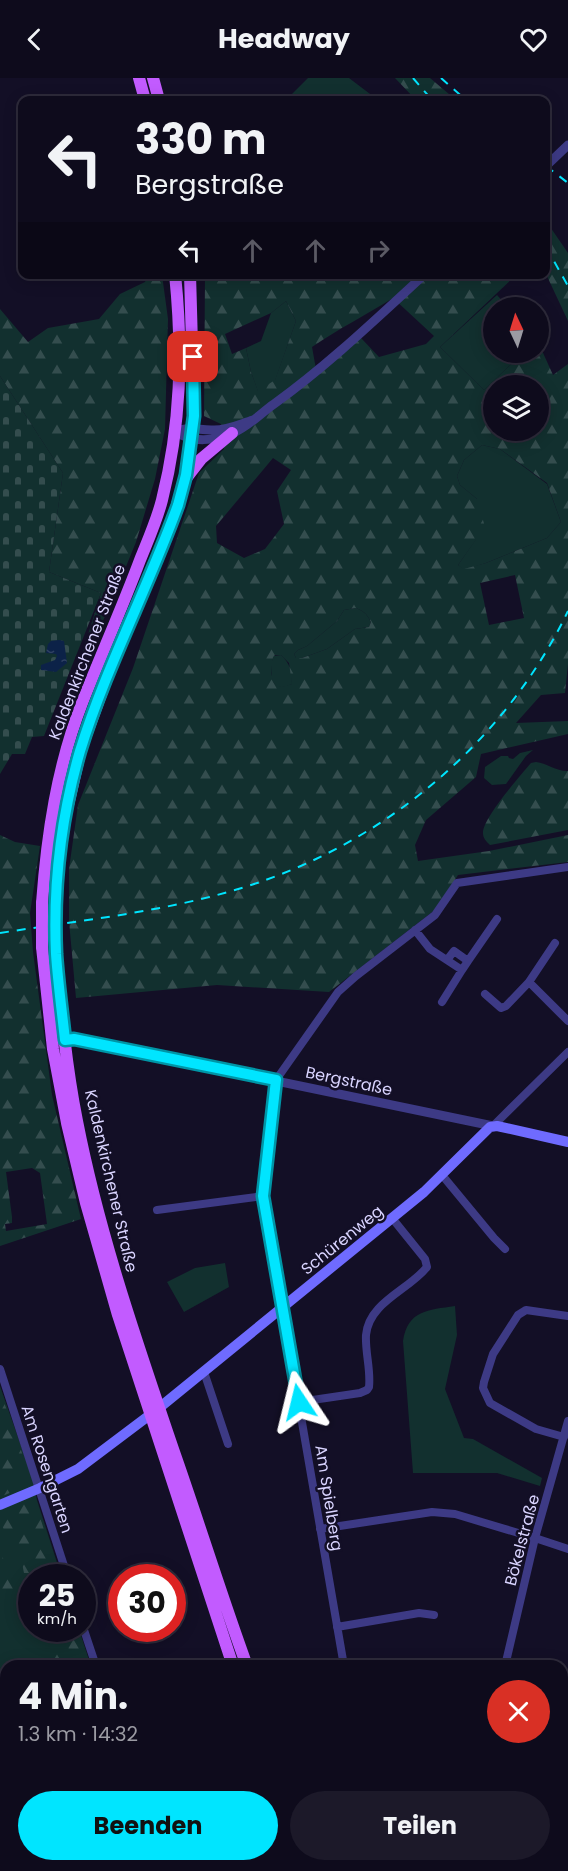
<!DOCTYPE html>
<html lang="de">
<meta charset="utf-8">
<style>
body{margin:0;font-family:Poppins,sans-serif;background:#1c1929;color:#f1f3f6;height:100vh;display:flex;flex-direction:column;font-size:22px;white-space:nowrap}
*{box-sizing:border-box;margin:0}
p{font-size:20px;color:#9b9ba3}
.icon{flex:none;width:33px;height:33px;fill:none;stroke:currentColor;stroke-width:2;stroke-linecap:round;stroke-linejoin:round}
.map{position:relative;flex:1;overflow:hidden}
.sheet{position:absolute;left:0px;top:1582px;width:568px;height:212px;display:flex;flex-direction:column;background:#0e0b1c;border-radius:18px 18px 0 0;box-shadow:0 3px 15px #0003,0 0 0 2px #2e2b3b}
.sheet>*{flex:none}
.top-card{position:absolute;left:18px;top:18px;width:532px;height:183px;border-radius:12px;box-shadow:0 3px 15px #0003,0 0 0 2px #2e2b3b;background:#0e0b1c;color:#f1f3f6;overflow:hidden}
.needle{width:39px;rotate:356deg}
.buttons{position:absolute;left:483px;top:219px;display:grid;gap:12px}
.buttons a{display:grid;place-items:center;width:66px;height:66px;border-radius:50%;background:#0e0b1c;box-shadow:0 3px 15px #0003,0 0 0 2px #2e2b3b;font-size:30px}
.speed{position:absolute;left:18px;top:1486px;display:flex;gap:12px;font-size:30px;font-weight:700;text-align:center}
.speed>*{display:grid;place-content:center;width:78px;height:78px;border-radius:50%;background:#0e0b1c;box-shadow:0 3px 15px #0003,0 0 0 2px #2e2b3b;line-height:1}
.speed small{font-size:15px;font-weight:400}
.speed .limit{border:9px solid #d22;background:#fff;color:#111}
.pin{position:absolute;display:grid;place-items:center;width:51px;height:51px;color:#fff;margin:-26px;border-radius:12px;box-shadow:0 3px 9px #0006}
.me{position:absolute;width:66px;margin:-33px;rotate:350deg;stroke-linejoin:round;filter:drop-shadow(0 0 4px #0008)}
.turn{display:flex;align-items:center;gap:21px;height:126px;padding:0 18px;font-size:27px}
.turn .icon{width:78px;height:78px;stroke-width:2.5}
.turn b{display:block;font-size:42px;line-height:51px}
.lanes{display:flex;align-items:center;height:57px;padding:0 18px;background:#0003;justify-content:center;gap:30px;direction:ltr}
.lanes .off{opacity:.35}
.round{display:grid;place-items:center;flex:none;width:63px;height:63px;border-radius:32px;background:#1c1929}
.head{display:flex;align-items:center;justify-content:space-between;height:102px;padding:0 18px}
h1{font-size:36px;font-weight:700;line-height:45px}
.primary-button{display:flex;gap:12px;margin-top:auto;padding:12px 18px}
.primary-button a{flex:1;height:69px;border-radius:36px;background:#00e5ff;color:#111;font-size:24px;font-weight:700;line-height:69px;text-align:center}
.primary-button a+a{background:#1c1929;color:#f1f3f6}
header{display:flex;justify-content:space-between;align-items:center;height:78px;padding:0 18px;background:#0e0b1c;font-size:27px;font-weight:700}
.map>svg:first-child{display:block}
.green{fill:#12302f}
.forest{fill:url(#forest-firs);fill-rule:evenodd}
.cemetery{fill:url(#cemetery-stones)}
.water{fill:url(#water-ripples)}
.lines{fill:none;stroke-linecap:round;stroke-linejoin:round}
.minor{stroke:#3d3a85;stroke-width:8}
.tertiary{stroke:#3d3a85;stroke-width:9}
.secondary{stroke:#6f6bff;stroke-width:10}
.primary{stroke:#c25bff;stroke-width:12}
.rail{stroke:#00e5ff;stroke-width:2;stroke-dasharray:9 8;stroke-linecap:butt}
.primary-bridge{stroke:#c25bff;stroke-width:12}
.route-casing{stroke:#0095a6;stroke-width:15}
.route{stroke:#00e5ff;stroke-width:10}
.labels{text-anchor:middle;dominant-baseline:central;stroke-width:5;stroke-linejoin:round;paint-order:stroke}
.street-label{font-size:16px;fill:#d9d4ff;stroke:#130f26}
</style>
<header><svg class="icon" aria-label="back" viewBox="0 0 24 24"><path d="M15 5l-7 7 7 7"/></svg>Headway<svg class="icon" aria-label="heart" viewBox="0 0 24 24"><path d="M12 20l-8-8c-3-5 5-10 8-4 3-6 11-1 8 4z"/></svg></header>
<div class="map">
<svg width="568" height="1793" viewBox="0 0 568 1793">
<defs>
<pattern id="forest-firs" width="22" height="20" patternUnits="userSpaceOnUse" patternTransform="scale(1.5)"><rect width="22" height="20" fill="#12302f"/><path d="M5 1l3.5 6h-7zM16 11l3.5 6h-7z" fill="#344d4e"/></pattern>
<pattern id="cemetery-stones" width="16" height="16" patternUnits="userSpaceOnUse" patternTransform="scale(1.5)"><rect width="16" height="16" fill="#12302f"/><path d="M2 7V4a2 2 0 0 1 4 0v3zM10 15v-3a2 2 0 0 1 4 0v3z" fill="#344d4e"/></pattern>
<pattern id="water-ripples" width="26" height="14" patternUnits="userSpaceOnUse" patternTransform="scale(1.5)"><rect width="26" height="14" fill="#0c2248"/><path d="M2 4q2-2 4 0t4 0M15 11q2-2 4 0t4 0" fill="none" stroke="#2f4163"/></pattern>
</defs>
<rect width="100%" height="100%" fill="#130f26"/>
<!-- green -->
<path class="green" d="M308,0H349L378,22H286Z
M497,217L508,229L494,230V274L523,275L484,312L440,269Z
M286,223L296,243L275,303L258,314L251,294L246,270L261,263L271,235Z
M482,367L500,371L547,406L561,444L547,460L486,485L464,492L458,487L476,461L477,421L460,407L457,398L464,382Z
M355,530C363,532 367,536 371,544L369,549L355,551L327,571L302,580H296L294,576L298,572L307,568L337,543L344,532Z
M281,577C290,585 292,594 292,606C289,607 285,609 282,609C268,610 271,587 273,578Z
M533,672L526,678L506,706L492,707L484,700L485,689L501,678H508L509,680L513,681L520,675Z
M225,1185L229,1209L184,1234L167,1204L195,1190Z
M455,1228L457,1257L445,1311L464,1360L473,1361L542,1400L540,1408L497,1395H413L403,1263C408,1232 428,1232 455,1228Z
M0,1308L33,1402L37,1422L62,1500H32V1551H79L91,1588H6V1636L0,1619Z
M336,1788H437L435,1793H336Z"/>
<!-- forest -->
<path class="forest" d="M395,0H430L456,22H416Z
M546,143L568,175V243L546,196Z
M148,197H162L168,241L165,351L155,401L136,464L109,530L85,580L81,579L101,515L49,494L63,395L0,298V231L28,264L48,250L99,241L120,216L145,204Z
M205,197H516L440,269L484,312L523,275L538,274L539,266L553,297L568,286V586L565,615L541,617L516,645L568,643V656L481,676L476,699L426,742L415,767L418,783L489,773L568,757V784L458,797L436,831L329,914L217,907L76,920L69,843V791L78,727L133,590L199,395L224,371L221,346L204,338ZM393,220L434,258L426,266L379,279L361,260L317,297L312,269C338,251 366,237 393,220ZM286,223L296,243L275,302L258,313L251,294L246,270L232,276L225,256L271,235ZM494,308H538V352H494ZM482,367L500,371L547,405L561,444L547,460L486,485L464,491L458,487L485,449L477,421L460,407L457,398L464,382ZM273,380L291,392L277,413L284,446L265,471L244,480L217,465L216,448ZM515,497L524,540L489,547L480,505ZM355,530C363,532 367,536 371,544L369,549L355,551L327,571L302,580H296L294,576L298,572L307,568L337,543L344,532ZM275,577H281L289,585L292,606C285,608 280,611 274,605L271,595L273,579Z
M536,684C546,685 558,694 568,693V752L490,767C486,763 483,760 483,755C483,740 520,698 531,685Z
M0,757L15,764L40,768L30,835L33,874L52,1017L81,1141L0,1168ZM32,1090L40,1095L47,1146L6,1153L5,1146L12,1145V1139L6,1094Z
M0,1313L28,1392L17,1395H8L6,1400L11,1406L24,1409L0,1419Z
M30,1421L35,1423L59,1500H53L49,1493L46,1495L38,1493L34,1488L29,1495H24L20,1475L13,1474C8,1468 0,1442 0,1434Z
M0,1464L4,1485L14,1498L20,1513L19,1515L0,1524Z
M61,1551H75L87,1588H75Z
M54,1556L59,1557L71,1588H57L48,1559Z"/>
<!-- cemetery -->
<path class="cemetery" d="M0,298L63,395L49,494L101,515L44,658L32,659L25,676H12L0,696Z"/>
<!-- water -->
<path class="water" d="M59,562L64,563L67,585L56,594L41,592V587L55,582L57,578L56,576L46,575L48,566L51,563Z"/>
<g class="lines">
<!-- minor -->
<path class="minor" d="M415,852L430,871L462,892L468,883L454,873L447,882
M468,883L497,841
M529,904L568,943
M485,916L501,930L506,928L529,904L555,865
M442,924L462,892
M493,1048L568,974
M442,1097L494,1160L505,1171
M157,1132L263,1118
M0,1291L68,1500
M204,1294L228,1366
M299,1324L360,1315L367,1312L369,1309C371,1292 365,1274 366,1257C369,1224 409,1212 427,1189L425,1181L392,1140
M564,1359L536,1351L490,1325L483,1310L484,1304L493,1276L518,1237L526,1232L568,1238
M320,1451L432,1434L455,1436L535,1460L568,1471
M82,1546L96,1588
M337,1549L419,1535L434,1537
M344,1588L263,1118L276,1002L338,914L356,898L435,837L457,805L568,789
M505,1588L535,1460L568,1343
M0,1628L6,1645
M562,1678L565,1667
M0,1684L6,1682
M56,1788L57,1793
M151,1788L152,1793
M447,1793L448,1788
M533,1793L535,1788"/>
<!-- tertiary -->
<path class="tertiary" d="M546,88L568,67
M253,342C240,346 228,352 214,352C200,353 189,347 176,354C192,365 215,363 233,355C248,349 261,335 274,326C328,287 376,241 425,196
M61,963L74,961L493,1048"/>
<!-- secondary -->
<path class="secondary" d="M0,1427L40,1410L78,1391L159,1330L424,1114L490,1049L497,1048L568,1064"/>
<!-- primary -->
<path class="primary" d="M139,0L145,22
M153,0L159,22
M187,399L201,381L232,355
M56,821L62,753L81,671L118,570L170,450L186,397L194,338L190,196
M42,825C47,757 57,689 82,625C101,577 122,530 140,482C148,462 157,442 162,422C181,347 183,274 175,196
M42,869L53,971L67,1045L86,1125L118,1237L233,1588
M56,876C61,932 66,988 77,1043C99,1156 137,1265 174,1374C199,1445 221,1517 247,1588
M301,1788L302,1793
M312,1788L313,1793"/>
<!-- rail -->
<path class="rail" d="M413,0L432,22
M441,0L466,22
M546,88L568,105
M546,169L568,208
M0,855C76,843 154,835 228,814C375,773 502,670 568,533"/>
<!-- primary-bridge -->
<path class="primary-bridge" d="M56,821V876
M42,825V869"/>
</g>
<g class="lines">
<defs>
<path id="route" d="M193,279L194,338L186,397L178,427C148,510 106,589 80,673C61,739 53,808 56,876C58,905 62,934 65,962L74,961L276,1002L263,1118L299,1324"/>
</defs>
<!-- route casing -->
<use href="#route" class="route-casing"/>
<!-- route -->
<use href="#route" class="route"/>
</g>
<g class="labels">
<!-- street labels -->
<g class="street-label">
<text transform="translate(87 574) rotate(-69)">Kaldenkirchener Straße</text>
<text transform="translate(349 1003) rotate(12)">Bergstraße</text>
<text transform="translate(111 1103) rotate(77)">Kaldenkirchener Straße</text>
<text transform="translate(342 1162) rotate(-39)">Schürenweg</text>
<text transform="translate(47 1391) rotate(72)">Am Rosengarten</text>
<text transform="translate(329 1420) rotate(81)">Am Spielberg</text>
<text transform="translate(522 1462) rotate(-75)">Bökelstraße</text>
</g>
</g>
</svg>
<div class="buttons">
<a><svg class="needle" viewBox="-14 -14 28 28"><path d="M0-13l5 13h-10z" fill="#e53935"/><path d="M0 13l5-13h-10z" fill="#9b9ba3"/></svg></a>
<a><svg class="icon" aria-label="layers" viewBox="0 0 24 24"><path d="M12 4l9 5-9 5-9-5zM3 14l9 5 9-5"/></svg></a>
</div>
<div class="speed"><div>25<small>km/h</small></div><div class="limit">30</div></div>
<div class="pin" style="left:193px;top:279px;background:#d93025"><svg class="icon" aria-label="arrive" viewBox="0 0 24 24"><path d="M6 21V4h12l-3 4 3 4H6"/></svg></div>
<svg class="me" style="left:299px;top:1324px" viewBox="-20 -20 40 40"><path d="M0-17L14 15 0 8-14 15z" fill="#00e5ff" stroke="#fff" stroke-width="4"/></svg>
<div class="top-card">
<div class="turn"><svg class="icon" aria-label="left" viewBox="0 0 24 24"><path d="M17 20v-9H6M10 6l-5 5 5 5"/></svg><div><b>330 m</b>Bergstraße</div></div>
<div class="lanes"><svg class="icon" aria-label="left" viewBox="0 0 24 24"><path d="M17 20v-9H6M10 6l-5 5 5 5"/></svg><svg class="icon off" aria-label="ahead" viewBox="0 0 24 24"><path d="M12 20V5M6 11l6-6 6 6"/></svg><svg class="icon off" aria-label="ahead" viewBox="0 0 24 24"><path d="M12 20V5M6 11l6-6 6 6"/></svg><svg class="icon off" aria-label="right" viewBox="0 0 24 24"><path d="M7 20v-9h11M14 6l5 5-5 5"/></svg></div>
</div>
<section class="sheet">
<div class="head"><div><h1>4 Min.</h1><p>1.3 km · 14:32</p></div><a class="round" style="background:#d93025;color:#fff"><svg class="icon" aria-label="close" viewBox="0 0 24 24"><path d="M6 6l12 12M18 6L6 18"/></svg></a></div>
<div class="primary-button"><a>Beenden</a><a>Teilen</a></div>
</section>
</div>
